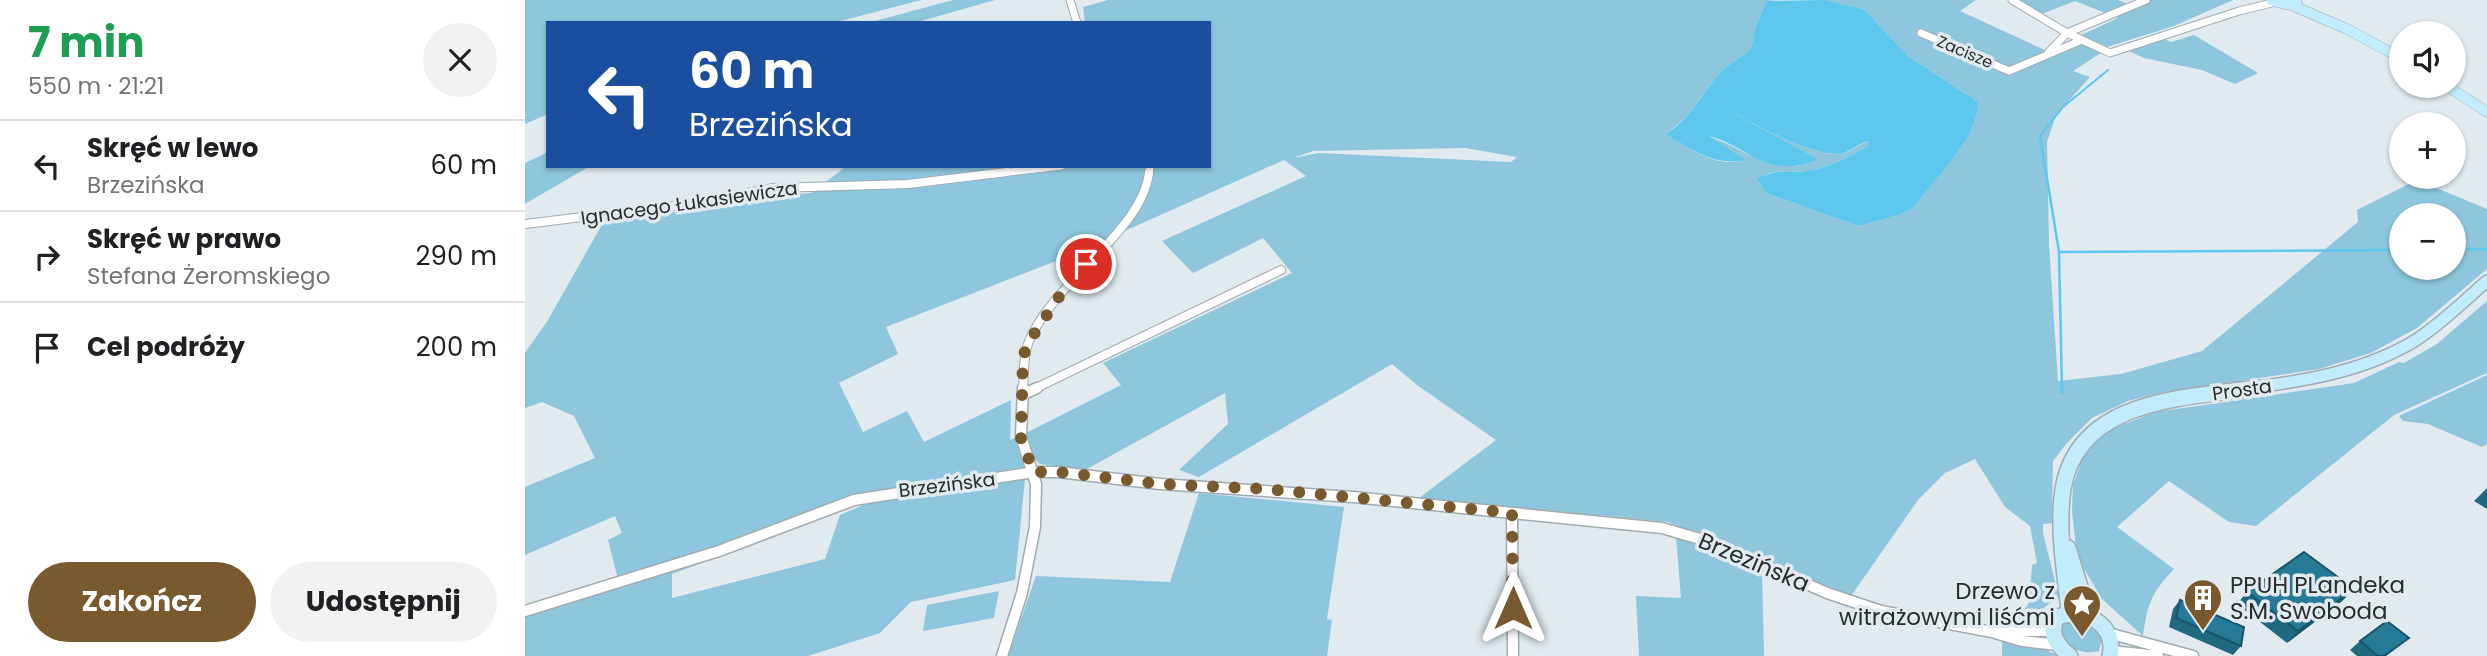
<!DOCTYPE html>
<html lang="pl">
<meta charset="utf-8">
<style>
body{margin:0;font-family:Poppins,sans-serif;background:#f2f2f2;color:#202124;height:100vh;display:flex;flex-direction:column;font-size:26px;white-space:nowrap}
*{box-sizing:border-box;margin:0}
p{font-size:23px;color:#757577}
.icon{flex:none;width:38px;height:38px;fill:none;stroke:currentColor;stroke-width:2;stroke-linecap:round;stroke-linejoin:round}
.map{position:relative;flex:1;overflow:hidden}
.drawer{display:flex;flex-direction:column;background:#fff;width:525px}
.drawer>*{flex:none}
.banner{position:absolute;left:21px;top:21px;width:665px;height:147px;border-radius:0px;box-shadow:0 2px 5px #0004;background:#1a4fa0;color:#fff;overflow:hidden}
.fabs{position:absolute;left:1864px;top:21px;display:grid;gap:14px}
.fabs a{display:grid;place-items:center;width:77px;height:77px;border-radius:50%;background:#fff;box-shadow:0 2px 5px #0004;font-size:35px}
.pin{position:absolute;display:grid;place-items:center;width:60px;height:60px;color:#fff;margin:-30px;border:4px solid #fff;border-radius:50%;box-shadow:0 2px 7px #0007}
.me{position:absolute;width:77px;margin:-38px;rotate:0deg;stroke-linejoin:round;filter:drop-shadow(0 0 5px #0008)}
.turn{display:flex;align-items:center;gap:24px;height:147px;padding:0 28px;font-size:32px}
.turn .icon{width:91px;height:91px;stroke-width:2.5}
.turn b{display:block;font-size:49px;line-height:60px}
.round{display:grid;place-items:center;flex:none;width:74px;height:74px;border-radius:37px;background:#f2f2f2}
.head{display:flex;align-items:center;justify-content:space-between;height:119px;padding:0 28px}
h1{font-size:42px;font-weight:700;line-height:52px;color:#1e9e55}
.cta{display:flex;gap:14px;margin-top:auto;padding:14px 28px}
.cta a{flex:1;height:80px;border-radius:42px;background:#785a2e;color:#fff;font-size:28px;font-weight:700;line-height:80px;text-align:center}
.cta a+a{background:#f2f2f2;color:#202124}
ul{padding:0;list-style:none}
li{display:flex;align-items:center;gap:21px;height:91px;padding:0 28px;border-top:2px solid #e0e0e0}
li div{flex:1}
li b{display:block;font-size:26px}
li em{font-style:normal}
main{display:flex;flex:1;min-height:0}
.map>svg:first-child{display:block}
.green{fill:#8dc6dd;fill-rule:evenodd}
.water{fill:#5dc7ee}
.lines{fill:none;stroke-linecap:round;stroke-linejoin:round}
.stream-far2{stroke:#5dc7ee;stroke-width:2}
.stream-far1{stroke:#5dc7ee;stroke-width:2.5}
.stream{stroke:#5dc7ee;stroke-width:3.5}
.street-far2-casing{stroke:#a2abaf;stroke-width:9}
.street-far1-casing{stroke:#a2abaf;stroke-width:10}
.street-casing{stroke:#a2abaf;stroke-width:13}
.secondary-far2-casing{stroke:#a2abaf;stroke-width:11}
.secondary-far1-casing{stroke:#a2abaf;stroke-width:14}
.secondary-casing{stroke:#a2abaf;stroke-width:18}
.street-far2{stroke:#fff;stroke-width:7}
.street-far1{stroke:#fff;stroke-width:8}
.street{stroke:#fff;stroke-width:10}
.secondary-far2{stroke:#c1ecfa;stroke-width:10}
.secondary-far1{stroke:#c1ecfa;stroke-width:11}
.secondary{stroke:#c1ecfa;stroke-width:15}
.wall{fill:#216981}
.shaded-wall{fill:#1b5569}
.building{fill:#267a96;stroke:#1b5569;stroke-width:2}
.route{stroke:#785a2e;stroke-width:12;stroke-dasharray:0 21.6}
.labels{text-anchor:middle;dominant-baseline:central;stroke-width:7;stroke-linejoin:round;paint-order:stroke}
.far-street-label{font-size:16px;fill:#292d2e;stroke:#e0eaef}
.street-label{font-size:19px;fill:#292d2e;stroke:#e0eaef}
.near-street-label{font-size:23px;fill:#292d2e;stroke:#e0eaef}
.near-poi-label{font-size:23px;fill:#292d2e;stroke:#e0eaef;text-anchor:start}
</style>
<main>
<section class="drawer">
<div class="head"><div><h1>7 min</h1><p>550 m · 21:21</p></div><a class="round"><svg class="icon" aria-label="close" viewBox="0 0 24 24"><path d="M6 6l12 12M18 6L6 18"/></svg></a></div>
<ul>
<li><svg class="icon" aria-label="left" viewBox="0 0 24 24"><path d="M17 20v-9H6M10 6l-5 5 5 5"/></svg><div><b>Skręć w lewo</b><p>Brzezińska</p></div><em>60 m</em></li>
<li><svg class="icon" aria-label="right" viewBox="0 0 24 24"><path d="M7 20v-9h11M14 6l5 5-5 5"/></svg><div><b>Skręć w prawo</b><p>Stefana Żeromskiego</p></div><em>290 m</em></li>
<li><svg class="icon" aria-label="arrive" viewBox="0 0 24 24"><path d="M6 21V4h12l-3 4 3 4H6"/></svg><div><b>Cel podróży</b></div><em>200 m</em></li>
</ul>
<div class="cta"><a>Zakończ</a><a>Udostępnij</a></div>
</section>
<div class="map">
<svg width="1962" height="656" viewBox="0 0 1962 656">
<rect width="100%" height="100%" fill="#e0eaef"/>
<!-- green -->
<path class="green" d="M0,0H396L308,23H23V114L0,124Z
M428,0H470L389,23H343Z
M583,0H1252L1241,1L1230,29L1226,49C1215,58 1200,66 1191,77C1171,102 1168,115 1140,134C1164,147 1190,169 1219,160L1181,136C1222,147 1240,177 1289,162L1290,159L1284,154L1195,106C1223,120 1286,157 1315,154C1326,153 1334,143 1345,141L1343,146C1324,157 1303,168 1281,171C1263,174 1247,166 1233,181L1241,193L1333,226L1371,216L1388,208L1428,159L1445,134L1453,111V102L1383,56L1339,9L1300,0H1451L1435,11L1524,52L1501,61L1511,63L1558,43L1579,51L1548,71L1565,77L1531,115L1522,142L1524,245L1533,381L1596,374L1677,351L1833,222L1832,210L1892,180L1962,209V269L1892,328L1846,353L1794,369L1635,393L1603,401L1567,418L1541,444L1528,461L1527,523L1518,524V533L1534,597L1514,611L1510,623L1498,624L1493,618L1504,603L1507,565L1512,563L1505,526L1480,507L1450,459L1420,473L1393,500L1326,596L1143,522L894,498L971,440L892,385L867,364L674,477L654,470L703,424L700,393L560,470L515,464L505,454L501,433L596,385L578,363L767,273L738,238L668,273L637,241L781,176L759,160L539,258L361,327L373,354L314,383L338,432L382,411L399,442L486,400L485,440L490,438L500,470L347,492L318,499L206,542L198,555L147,574V598L300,559L315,515L358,497L500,479L490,580L386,602L355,633L283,656H0V605L93,579L83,540L97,533L90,516L0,555V487L70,458L49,416L17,402L0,408V353L23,320L79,221L114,218L233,196L286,193L322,166H684V23H560L558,7ZM940,148L992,157L986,162L793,153L768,158L788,151ZM1876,215H1928V268H1876Z
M1483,0H1593L1606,5L1616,0H1708L1649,26L1582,47L1556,35L1593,18L1550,1L1509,17Z
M1669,35L1733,73L1710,84L1677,70L1619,58L1604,51L1638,38L1646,42Z
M23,152V166H65L0,204V163Z
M1962,301V373L1869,415L1731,526L1704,522L1644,481L1592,527L1649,569C1627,592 1622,604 1618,636L1577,599L1552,557L1547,511L1548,484L1559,456L1571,442L1589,428L1631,412L1829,383L1874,362L1879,363L1912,344Z
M1962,375V444L1957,447L1903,424L1878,421L1874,416Z
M674,493L819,507L802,619L807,620L802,656H483L511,576L645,582Z
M1151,537L1237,570L1239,656H1114L1111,596L1156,598Z
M474,591L469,618L398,631L402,605Z
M1540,621C1557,622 1568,623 1577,639L1574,651C1556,656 1538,646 1535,628Z
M1477,641L1517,648L1534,656H1477Z"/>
<!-- water -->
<path class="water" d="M1300,0L1339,9L1383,56L1453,102V111L1445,134L1428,159L1388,208L1371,216L1333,226L1241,193L1232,179C1254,167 1258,174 1281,171C1303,168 1324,157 1343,146L1344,141C1333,143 1325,153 1314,154C1281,154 1226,122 1195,106L1284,154L1291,159L1289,162C1236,177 1225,147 1184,136L1220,160C1189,167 1165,148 1140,134C1164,120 1174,99 1191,77C1200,66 1215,58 1226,49L1230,29L1241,1Z"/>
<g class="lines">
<!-- stream-far2 -->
<path class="stream-far2" d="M1521,174L1515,136L1538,107L1583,70"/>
<!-- stream-far1 -->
<path class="stream-far1" d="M1521,172L1534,252L1537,389
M1928,249H1962
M1534,252L1876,250"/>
<!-- stream -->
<path class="stream" d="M1537,388V392"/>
<defs>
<path id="street-far2" d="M545,0L552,23
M1487,0L1542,33L1585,53L1714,11L1751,2
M1396,33L1484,71L1557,40
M1523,53L1542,33L1621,0
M467,174L536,166
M624,174L625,166"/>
<path id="street-far1" d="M0,224L147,206L249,188L383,184L482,172
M498,389C499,374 498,356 504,341C529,281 618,231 624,172
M509,389L756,270"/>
<path id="street" d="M499,394L512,388
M987,513L988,656
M0,611L194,551L329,500L509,472H533L635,484L828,497L1137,528L1189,543L1302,593L1356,611L1467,632L1497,641L1533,645
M1473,631H1527
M1583,633L1668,656
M1587,651L1633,656
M477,656L497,593L510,527L511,484L496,436L498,388"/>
<path id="secondary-far2" d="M1746,0L1759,4L1772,3
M1766,5L1822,29L1876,58
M1922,86L1962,112"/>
<path id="secondary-far1" d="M1719,389C1778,381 1839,372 1891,340C1917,323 1939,301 1962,281"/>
<path id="secondary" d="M1543,548L1564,616
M1544,612C1540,572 1532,529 1538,489C1553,398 1661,398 1732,388
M1545,656C1532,646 1523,633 1532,617C1559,607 1592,624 1585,656"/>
</defs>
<!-- street-far2 casing -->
<use href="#street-far2" class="street-far2-casing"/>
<!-- street-far1 casing -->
<use href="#street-far1" class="street-far1-casing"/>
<!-- street casing -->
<use href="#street" class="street-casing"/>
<!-- secondary-far2 casing -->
<use href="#secondary-far2" class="secondary-far2-casing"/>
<!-- secondary-far1 casing -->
<use href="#secondary-far1" class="secondary-far1-casing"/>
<!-- secondary casing -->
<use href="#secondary" class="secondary-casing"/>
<!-- street-far2 -->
<use href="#street-far2" class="street-far2"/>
<!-- street-far1 -->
<use href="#street-far1" class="street-far1"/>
<!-- street -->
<use href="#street" class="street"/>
<!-- secondary-far2 -->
<use href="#secondary-far2" class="secondary-far2"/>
<!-- secondary-far1 -->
<use href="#secondary-far1" class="secondary-far1"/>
<!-- secondary -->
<use href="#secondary" class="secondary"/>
</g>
<!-- wall -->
<path class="wall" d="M1962,488V509L1949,501Z
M1829,589L1817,601L1762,643L1712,604L1722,592Z
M1655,600L1716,646L1708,655L1644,627L1648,609Z
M1884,638L1861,656H1832L1825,650L1835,641Z"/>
<!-- shaded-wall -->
<path class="shaded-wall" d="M1829,589L1817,601L1762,643L1773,631Z"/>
<!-- building -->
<path class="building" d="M1779,552L1829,589L1773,631L1722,592Z
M1655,600L1719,627L1716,646L1651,618Z
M1862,621L1884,638L1859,656H1853L1835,641Z"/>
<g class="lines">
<!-- route -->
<path class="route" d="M561,264L544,282L505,340L498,356L496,439L509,472H533L635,484L741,489L987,513L988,608"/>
</g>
<!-- icons -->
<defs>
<symbol id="building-pin" viewBox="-11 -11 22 30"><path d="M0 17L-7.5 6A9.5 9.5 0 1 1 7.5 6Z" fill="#785a2e" stroke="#e0eaef"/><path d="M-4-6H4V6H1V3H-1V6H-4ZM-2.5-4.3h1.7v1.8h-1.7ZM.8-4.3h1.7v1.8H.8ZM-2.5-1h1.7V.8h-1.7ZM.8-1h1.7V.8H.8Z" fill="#fff"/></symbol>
<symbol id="sight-pin" viewBox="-11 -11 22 30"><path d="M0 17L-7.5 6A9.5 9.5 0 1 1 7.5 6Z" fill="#785a2e" stroke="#e0eaef"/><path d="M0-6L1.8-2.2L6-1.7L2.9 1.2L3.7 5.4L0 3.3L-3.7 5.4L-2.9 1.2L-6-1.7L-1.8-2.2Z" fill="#fff"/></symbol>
</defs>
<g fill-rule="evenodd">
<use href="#building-pin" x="1656" y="576" width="44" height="60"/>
<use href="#sight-pin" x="1535" y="582" width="44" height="60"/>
</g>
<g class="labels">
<!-- far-street labels -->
<g class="far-street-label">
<text transform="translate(1440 52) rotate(23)">Zacisze</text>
</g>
<!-- street labels -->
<g class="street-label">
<text transform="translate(164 203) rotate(-8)">Ignacego Łukasiewicza</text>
<text transform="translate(1717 390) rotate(-8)">Prosta</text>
<text transform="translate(422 485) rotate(-7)">Brzezińska</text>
</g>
<!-- near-street labels -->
<g class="near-street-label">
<text transform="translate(1229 562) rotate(23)">Brzezińska</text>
</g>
<!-- near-poi labels -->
<g class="near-poi-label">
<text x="1705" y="585">PPUH PLandeka<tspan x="1705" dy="26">S.M. Swoboda</tspan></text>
<text x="1530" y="591" text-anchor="end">Drzewo z<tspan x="1530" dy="26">witrażowymi liśćmi</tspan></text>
</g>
</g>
</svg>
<div class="fabs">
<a><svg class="icon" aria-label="sound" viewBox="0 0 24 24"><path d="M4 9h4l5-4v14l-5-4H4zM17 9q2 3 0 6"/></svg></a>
<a>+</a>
<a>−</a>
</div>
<div class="pin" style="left:561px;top:264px;background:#d93025"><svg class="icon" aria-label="arrive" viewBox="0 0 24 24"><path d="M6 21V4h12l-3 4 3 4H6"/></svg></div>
<svg class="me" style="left:988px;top:608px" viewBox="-20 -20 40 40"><path d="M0-17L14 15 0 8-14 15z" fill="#785a2e" stroke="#fff" stroke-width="4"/></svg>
<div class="banner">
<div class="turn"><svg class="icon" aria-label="left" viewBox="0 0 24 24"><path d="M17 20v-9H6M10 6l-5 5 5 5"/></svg><div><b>60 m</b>Brzezińska</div></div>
</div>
</div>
</main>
